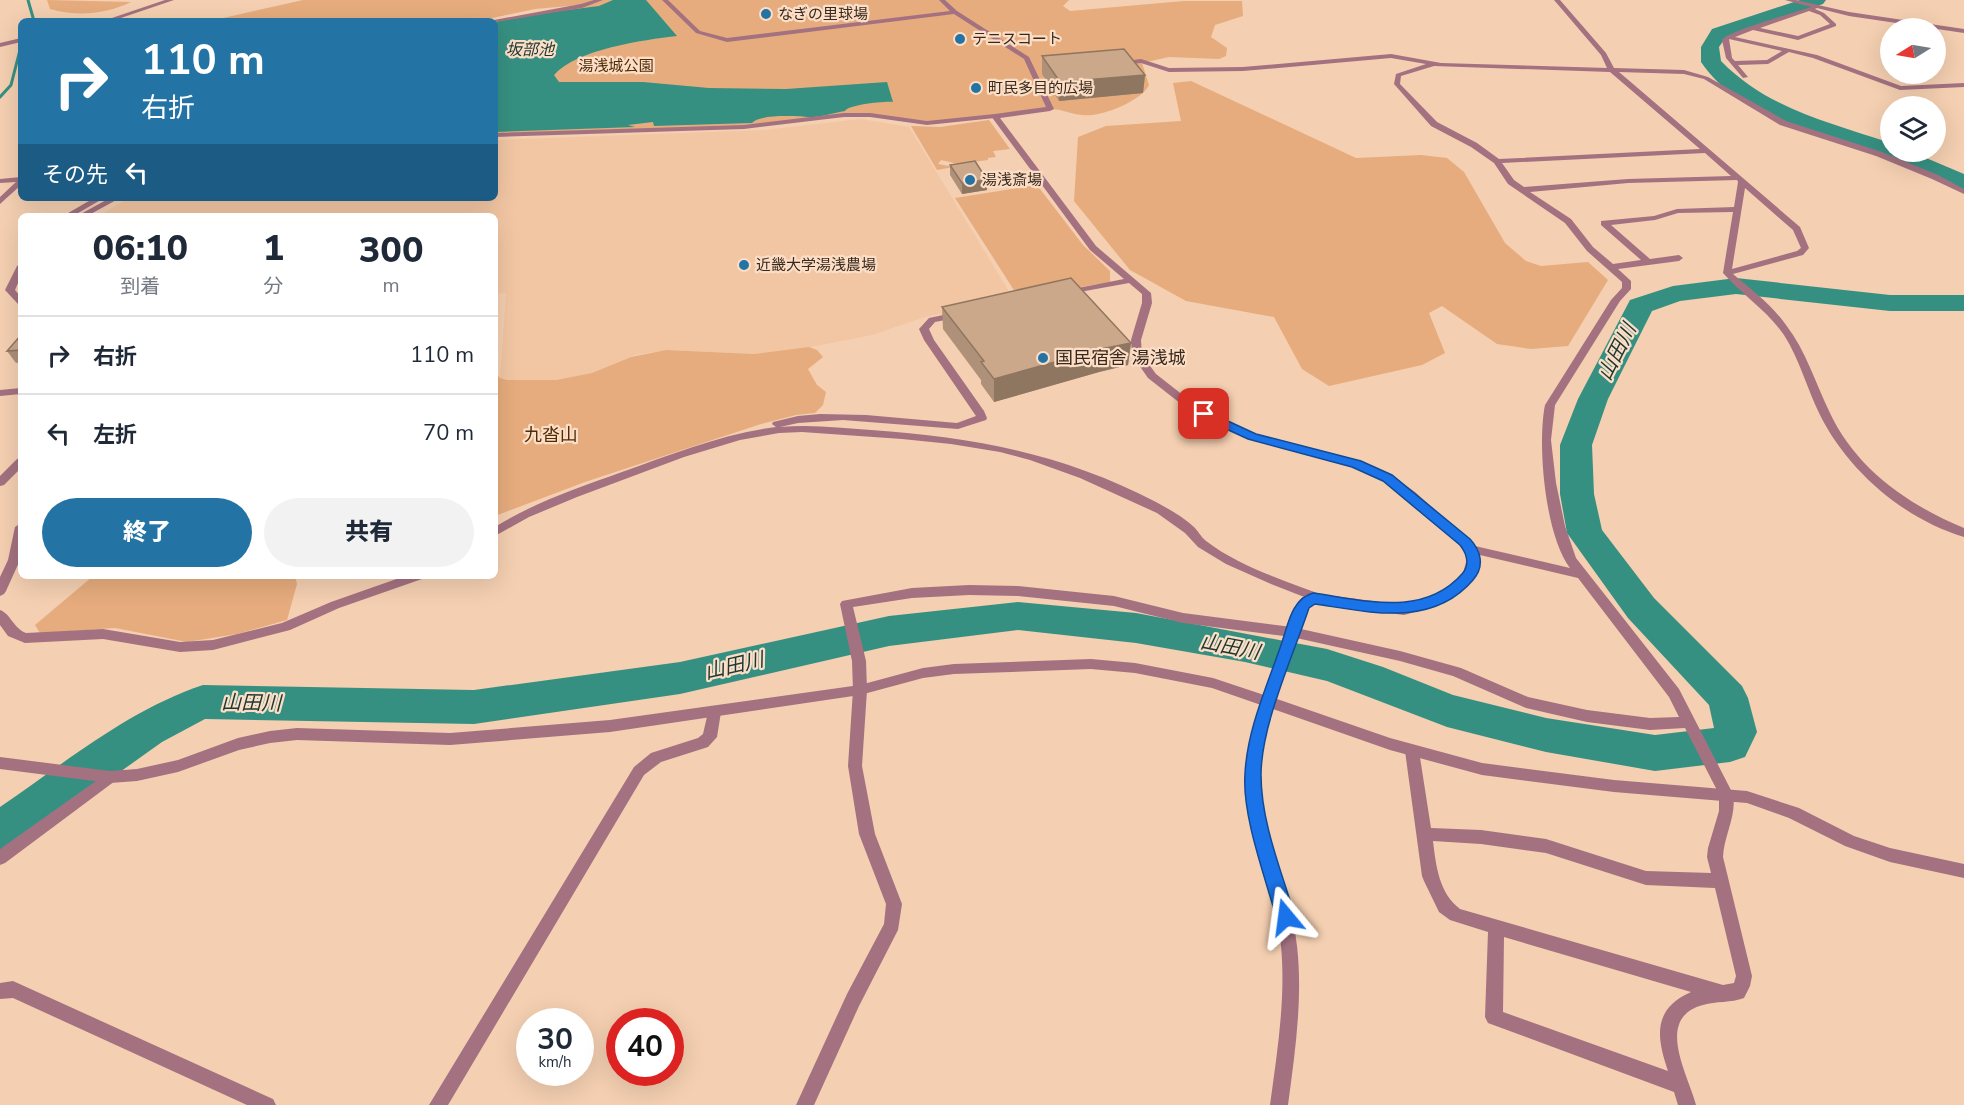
<!DOCTYPE html>
<html lang="ja">
<meta charset="utf-8">
<style>
body{margin:0;font-family:"Nunito Sans","Noto Sans JP",sans-serif;background:#f2f2f3;color:#1f2937;height:100vh;display:flex;flex-direction:column;font-size:22px;white-space:nowrap}
*{box-sizing:border-box;margin:0}
p{font-size:20px;color:#747a83}
.icon{flex:none;width:33px;height:33px;fill:none;stroke:currentColor;stroke-width:2;stroke-linecap:round;stroke-linejoin:round}
.map{position:relative;flex:1;overflow:hidden}
.drawer{position:absolute;left:18px;top:213px;width:480px;height:366px;display:flex;flex-direction:column;background:#fff;border-radius:9px;box-shadow:0 6px 24px #0002}
.drawer>*{flex:none}
.banner{position:absolute;left:18px;top:18px;width:480px;height:183px;border-radius:9px;box-shadow:0 6px 24px #0002;background:#2374a5;color:#fff;overflow:hidden}
.needle{width:39px;rotate:259deg}
.buttons{position:absolute;left:1880px;top:18px;display:grid;gap:12px}
.buttons a{display:grid;place-items:center;width:66px;height:66px;border-radius:50%;background:#fff;box-shadow:0 6px 24px #0002;font-size:30px}
.speed{position:absolute;left:516px;top:1008px;display:flex;gap:12px;font-size:30px;font-weight:700;text-align:center}
.speed>*{display:grid;place-content:center;width:78px;height:78px;border-radius:50%;background:#fff;box-shadow:0 6px 24px #0002;line-height:1}
.speed small{font-size:15px;font-weight:400}
.speed .limit{border:9px solid #d22;background:#fff;color:#111}
.pin{position:absolute;display:grid;place-items:center;width:51px;height:51px;color:#fff;margin:-26px;border-radius:12px;box-shadow:0 3px 9px #0006}
.me{position:absolute;width:66px;margin:-33px;rotate:344deg;stroke-linejoin:round;filter:drop-shadow(0 0 4px #0008)}
.turn{display:flex;align-items:center;gap:21px;height:126px;padding:0 24px;font-size:27px}
.turn .icon{width:78px;height:78px;stroke-width:2.5}
.turn b{display:block;font-size:42px;line-height:51px}
.then{display:flex;align-items:center;height:57px;padding:0 24px;background:#0003;gap:12px;font-size:22px}
.eta{display:flex;justify-content:space-evenly;align-items:center;height:102px;text-align:center}
.eta b{font-size:36px;font-weight:800;line-height:42px}
.action{display:flex;gap:12px;margin-top:auto;padding:12px 24px}
.action a{flex:1;height:69px;border-radius:36px;background:#2374a5;color:#fff;font-size:24px;font-weight:800;line-height:69px;text-align:center}
.action a+a{background:#f2f2f3;color:#1f2937}
ul{padding:0;list-style:none}
li{display:flex;align-items:center;gap:18px;height:78px;padding:0 24px;border-top:2px solid #e0e1e3}
li div{flex:1}
li b{display:block;font-size:22px}
li em{font-style:normal}
.map>svg:first-child{display:block}
.built{fill:#f2c6a3}
.green{fill:#e6ac7d}
.water{fill:#369081}
.lines{fill:none;stroke-linecap:round;stroke-linejoin:round}
.stream{stroke:#369081;stroke-width:3}
.river{fill:#369081;fill-rule:evenodd}
.minor{fill:#a37180;fill-rule:evenodd}
.tertiary{fill:#a37180;fill-rule:evenodd}
.wall{fill:#af9078}
.shaded-wall{fill:#8f7661}
.building{fill:#cca88b;stroke:#8f7661;stroke-width:1.5}
.route{fill:#1a73e8;stroke:#114b97;stroke-width:1.5}
.poi-dot{fill:#2374a5;stroke:#fcdec6;stroke-width:2}
.labels{text-anchor:middle;dominant-baseline:central;stroke-width:4.5;stroke-linejoin:round;paint-order:stroke}
.far-poi-label{font-size:15px;fill:#37291d;stroke:#fcdec6;text-anchor:start}
.far-park-label{font-size:15px;fill:#4f2b07;stroke:#fcdec6}
.far-water-label{font-size:16px;font-style:italic;fill:#1c3732;stroke:#fcdec6}
.poi-label{font-size:18px;fill:#37291d;stroke:#fcdec6;text-anchor:start}
.park-label{font-size:18px;fill:#4f2b07;stroke:#fcdec6}
.water-label{font-size:20px;font-style:italic;fill:#1c3732;stroke:#fcdec6}
</style>
<div class="map">
<svg width="1964" height="1105" viewBox="0 0 1964 1105">
<rect width="100%" height="100%" fill="#f4cfb1"/>
<!-- built -->
<path class="built" d="M861,119L909,127L1013,298L925,317L872,335L790,351L754,354L666,350L635,355L592,373L556,380L511,381L500,378L506,293L495,294V216H98L129,198H495V140L765,130Z"/>
<!-- green -->
<path class="green" d="M47,0L131,2C106,14 77,17 50,9Z
M303,0H1069L1063,6L1070,11L1184,1H1242L1243,16L1215,25L1211,37L1227,48L1226,56L1219,59L1169,57L1142,63L1149,85C1142,101 1099,118 1082,115C1071,114 1062,109 1050,109L938,122L858,115L744,127L495,135V21H492L581,5L535,9L478,21H210Z
M1191,81L1356,158L1421,155L1447,158L1464,172L1505,243L1526,261L1541,266L1588,262L1608,280L1568,346L1531,349L1497,344L1442,306L1429,313L1445,353L1422,365L1329,386L1302,369L1274,317L1186,301L1130,270L1074,201L1078,137L1106,126L1181,121L1173,83Z
M989,120L1010,149L993,151L996,157L988,158V160L958,164L941,160L938,164L954,167L937,170L911,126L940,127Z
M1037,185L1083,245L1110,271V282L1019,298L955,198Z
M809,347L817,350L823,357L808,369L817,385L826,392L823,405L815,413L796,415L761,424L585,482L495,516V372L500,378L507,380H556L592,373L631,357L666,350L754,354Z
M90,576H295L297,584L287,620L237,634L187,642L115,628L40,633L35,625L92,577Z"/>
<!-- water -->
<path class="water" d="M613,0H646L677,36C643,40 577,49 554,75L559,82H643L709,88L786,89L887,82L893,102C883,101 848,105 845,111C833,113 818,118 807,117C795,116 760,114 752,123L654,126L653,122L628,125L635,127L495,132V22L535,14L599,6Z"/>
<g class="lines">
<!-- stream -->
<path class="stream" d="M28,0L34,21
M0,97L11,85L21,46"/>
<!-- river -->
<path class="river" d="M1800,0H1826L1823,4L1726,37L1719,47L1721,61C1768,109 1828,122 1890,143V152H1912L1964,174V190C1938,184 1913,167 1887,158C1824,133 1743,123 1701,62V47L1712,29Z
M1736,278L1890,295H1964V311H1890L1736,294L1680,301L1652,311L1608,399L1592,445L1594,494L1602,530L1654,598L1742,686L1748,698L1757,732L1745,757L1730,762L1655,771L1546,752L1447,727L1327,681L1245,662L1136,643L1018,630L889,646L680,694L474,724L205,719L162,742L16,846L0,852V807C65,763 128,710 203,685L474,690L680,662L889,616L1018,602L1136,613L1327,649L1383,667L1453,695L1546,718L1655,735L1714,728L1709,705L1628,618L1567,533L1560,494V445L1578,399L1630,300L1673,286Z"/>
<!-- minor -->
<path class="minor" d="M165,0H174L112,21H103Z
M594,0H603L582,8L495,22L489,21L581,4Z
M662,0H668L700,31L727,38L950,11L939,0H945L957,11L1029,57L1054,109L1050,111L1000,118L1096,246L1151,293L1152,303L1141,340L1142,355L1156,374L1193,403L1225,421L1256,434L1361,461L1391,475L1415,492L1475,546L1570,568C1545,535 1537,445 1545,405L1611,300L1622,288V282L1587,251L1565,223L1508,184L1494,163L1471,147L1431,126L1394,84L1396,74L1426,64L1391,58L1243,71L1169,72L1141,63L1119,65L1116,63L1117,62L1141,59L1169,68L1243,67L1391,54L1441,63L1607,68L1601,55L1554,0H1560L1606,53L1614,68L1684,70L1708,77L1786,121L1882,152L1938,175L1964,189V194L1932,179L1876,156L1780,125L1704,79L1684,74L1619,72L1800,227L1809,248L1803,255L1733,274C1752,290 1772,305 1786,325C1806,351 1815,382 1829,411C1855,468 1908,505 1964,528V537C1904,519 1848,471 1820,415C1807,389 1800,360 1784,335C1767,310 1742,295 1723,273L1733,212L1678,213L1655,220L1611,225L1650,259L1679,255L1683,258L1679,261L1618,269L1631,281V289L1620,301L1555,405L1551,440L1556,483L1565,526L1576,558L1679,689L1733,794C1737,816 1724,835 1723,857L1752,976L1750,986L1744,998C1731,1003 1716,1001 1703,1005C1654,1018 1688,1074 1696,1105H1678L1674,1092L1488,1023L1485,1017L1488,932L1450,920L1439,912L1424,881L1422,876L1405,751L1407,747L1412,745L1417,747L1419,751L1431,828L1481,830L1546,839L1646,871L1711,873L1707,857L1708,848L1719,811V794L1685,728L1650,730L1587,722L1526,708L1453,676L1400,661L1292,637L1183,623L1114,606L1018,596L969,595L912,598L853,607L866,661L867,690L862,766L875,834L902,904L898,930L859,1006L814,1105H796L847,994L884,924L886,904L859,834L848,766L853,690L852,661L840,604L842,601L912,588L969,585L1018,586L1114,596L1183,613L1292,627L1400,651L1461,668L1528,697L1587,710L1650,718L1679,717L1669,697L1578,578L1467,552L1407,498L1383,481L1353,467L1248,438L1217,425L1185,407L1148,378L1132,355L1131,340L1142,303V294L1129,283L1063,295V291L1124,279L1090,250L991,116L995,114L1046,107L1024,59L954,14L727,42L696,33ZM1434,66L1610,72L1700,149L1499,159L1477,143L1437,122L1400,84L1401,76ZM1705,153L1731,176L1628,179L1524,187L1514,180L1502,163ZM1737,180L1738,182L1734,207L1677,209L1654,216L1601,221V225L1641,260L1613,264L1593,247L1571,219L1530,192L1628,183ZM1745,188L1793,230L1801,248L1797,251L1732,269ZM1433,841L1481,844L1546,853L1646,885L1715,888L1736,976L1734,983L1723,985L1460,909C1439,893 1436,866 1433,841ZM1504,937L1691,992C1653,1009 1656,1036 1668,1071L1503,1012Z
M1785,0H1796L1849,12L1964,29V33L1849,16L1817,8L1815,9L1824,13L1836,24V26L1798,40L1753,30L1735,37L1817,55L1901,86L1964,83V87L1900,90L1813,58L1789,52L1768,64L1738,65L1748,77L1743,78L1726,58L1722,40C1730,30 1794,13 1811,7ZM1809,11L1820,15L1830,24L1798,36L1760,28ZM1729,39L1782,51L1767,60L1735,61L1732,58Z
M21,38V42L0,47V43Z
M21,177V185L0,204V197L16,182L0,183V179Z
M94,198H104L73,216H63Z
M21,263V276L15,290L21,297V305L18,304L5,290L17,266Z
M958,312L961,313V317L935,322L929,329L934,340L984,411L987,418L986,420L958,429L843,420L798,423L780,427C811,424 841,428 871,430C974,437 1063,454 1156,502C1169,509 1183,517 1194,527C1198,531 1201,537 1206,541C1240,567 1286,581 1325,596L1327,599L1325,602H1317L1271,584L1226,564L1198,547L1185,533L1157,513L1080,478L1030,460L1000,452L951,444L902,439L802,432L779,433L740,440L684,457L577,497L529,517L495,536V527C535,502 578,488 622,472C673,454 722,434 776,427L772,424L773,422L798,416L820,414L866,415L957,423L976,416L924,340L919,329L929,318Z
M21,523L20,560L6,591L4,594L0,596V577L8,560L15,527Z
M405,576H424L422,579L339,608L290,630L213,650L180,652L103,639L25,643L8,636L0,625V610C11,614 13,628 26,633L103,629L180,642L213,640L282,623L331,602Z
M714,706L719,708L721,712L717,737L708,747L661,762L644,775L448,1105H429L634,767L651,753L698,738L703,734L709,708Z
M110,771L115,773L117,777L115,781L5,863L0,865V849Z
M13,981L273,1099L276,1105H247L13,998L0,999V983Z"/>
<!-- tertiary -->
<path class="tertiary" d="M844,113H870L927,121L995,114L999,116L995,118L927,125L870,117H844L744,129L495,137V133L744,125Z
M110,198H120L87,216H77Z
M21,388V394L0,396V390Z
M21,458V468L4,485L0,486V476L17,459Z
M1471,545L1477,549L1478,562L1475,574L1466,587L1457,595L1433,607L1404,615L1312,603L1303,616L1277,699L1390,738L1482,763L1614,780L1747,791L1799,808L1854,836L1890,848L1964,864V878L1890,862L1845,846L1789,818L1747,803L1614,792L1482,775L1390,750L1273,709C1266,731 1260,753 1260,776C1261,835 1291,888 1297,946C1303,999 1295,1052 1288,1105H1270C1277,1053 1286,999 1281,946C1275,888 1245,835 1246,776C1246,752 1253,728 1261,705L1212,688L1135,673L1091,669L954,674L923,678L860,695L610,732L450,745L297,740L270,743L239,750L178,772L137,781L110,783L0,769V757L110,771L137,769L178,760L238,738L270,731L297,728L450,733L610,720L860,685L923,668L954,664L1091,659L1135,663L1213,678L1264,695L1290,616C1295,606 1299,597 1310,593L1404,605L1416,603L1437,596L1458,581L1463,573L1466,562L1465,549Z"/>
</g>
<!-- wall -->
<path class="wall" d="M1042,56L1145,75L1143,93L1059,101L1042,74Z
M950,165L987,180V190L962,194L950,175Z
M942,307L1131,343L1128,365L1099,372L994,402L981,384V380L943,329Z
M21,335V362L16,363L7,351Z"/>
<!-- shaded-wall -->
<path class="shaded-wall" d="M1145,75L1143,93L1059,101L1060,82Z
M987,180V190L962,194V183Z
M1131,343L1128,365L1099,372L994,402V379L1101,349Z"/>
<!-- building -->
<path class="building" d="M1124,49L1145,75L1060,82L1042,56Z
M975,161L987,180L962,183L950,165Z
M1071,278L1131,343L1101,349L994,379L981,362L984,361L942,307Z
M21,335V350L7,351Z"/>
<!-- route -->
<path class="route" d="M1204,410L1256,434L1361,461L1392,475L1470,539C1481,551 1485,566 1473,580C1432,628 1370,612 1315,604L1309,608C1293,656 1261,725 1261,775C1261,823 1282,872 1295,917L1292,923L1286,926L1279,923L1276,917C1265,876 1242,816 1245,774C1247,730 1267,686 1281,645C1288,626 1291,599 1313,593C1364,600 1423,618 1462,574C1470,565 1467,554 1460,545L1383,481L1352,467L1248,439L1200,417V412Z"/>
<!-- markers -->
<g class="poi-dot">
<circle cx="766" cy="14" r="6"/>
<circle cx="960" cy="39" r="6"/>
<circle cx="976" cy="88" r="6"/>
<circle cx="970" cy="180" r="6"/>
<circle cx="744" cy="265" r="6"/>
<circle cx="1043" cy="358" r="6"/>
</g>
<g class="labels">
<!-- far-poi labels -->
<g class="far-poi-label">
<text x="778" y="14">なぎの里球場</text>
<text x="972" y="39">テニスコート</text>
<text x="988" y="88">町民多目的広場</text>
<text x="982" y="180">湯浅斎場</text>
<text x="756" y="265">近畿大学湯浅農場</text>
</g>
<!-- far-park labels -->
<g class="far-park-label">
<text x="616" y="66">湯浅城公園</text>
</g>
<!-- far-water labels -->
<g class="far-water-label">
<text x="530" y="50">坂部池</text>
</g>
<!-- poi labels -->
<g class="poi-label">
<text x="1055" y="358">国民宿舎 湯浅城</text>
</g>
<!-- park labels -->
<g class="park-label">
<text x="551" y="435">九沓山</text>
</g>
<!-- water labels -->
<g class="water-label">
<text transform="translate(1617 352) rotate(-63)">山田川</text>
<text transform="translate(1230 647) rotate(11)">山田川</text>
<text transform="translate(734 666) rotate(-13)">山田川</text>
<text transform="translate(251 703) rotate(1)">山田川</text>
</g>
</g>
</svg>
<div class="buttons">
<a><svg class="needle" viewBox="-14 -14 28 28"><path d="M0-13l5 13h-10z" fill="#e53935"/><path d="M0 13l5-13h-10z" fill="#747a83"/></svg></a>
<a><svg class="icon" aria-label="layers" viewBox="0 0 24 24"><path d="M12 4l9 5-9 5-9-5zM3 14l9 5 9-5"/></svg></a>
</div>
<div class="speed"><div>30<small>km/h</small></div><div class="limit">40</div></div>
<div class="pin" style="left:1204px;top:414px;background:#d93025"><svg class="icon" aria-label="arrive" viewBox="0 0 24 24"><path d="M6 21V4h12l-3 4 3 4H6"/></svg></div>
<svg class="me" style="left:1286px;top:917px" viewBox="-20 -20 40 40"><path d="M0-17L14 15 0 8-14 15z" fill="#1a73e8" stroke="#fff" stroke-width="4"/></svg>
<div class="banner">
<div class="turn"><svg class="icon" aria-label="right" viewBox="0 0 24 24"><path d="M7 20v-9h11M14 6l5 5-5 5"/></svg><div><b>110 m</b>右折</div></div>
<div class="then">その先<svg class="icon" aria-label="left" viewBox="0 0 24 24"><path d="M17 20v-9H6M10 6l-5 5 5 5"/></svg></div>
</div>
<section class="drawer">
<div class="eta">
<div><b>06:10</b><p>到着</p></div>
<div><b>1</b><p>分</p></div>
<div><b>300</b><p>m</p></div>
</div>
<ul>
<li><svg class="icon" aria-label="right" viewBox="0 0 24 24"><path d="M7 20v-9h11M14 6l5 5-5 5"/></svg><div><b>右折</b></div><em>110 m</em></li>
<li><svg class="icon" aria-label="left" viewBox="0 0 24 24"><path d="M17 20v-9H6M10 6l-5 5 5 5"/></svg><div><b>左折</b></div><em>70 m</em></li>
</ul>
<div class="action"><a>終了</a><a>共有</a></div>
</section>
</div>
